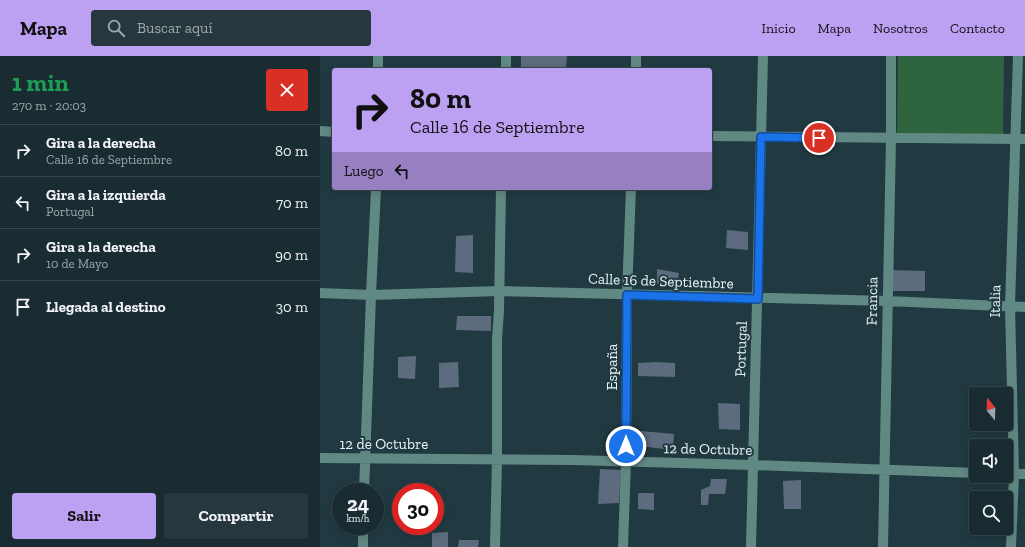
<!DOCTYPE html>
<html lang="es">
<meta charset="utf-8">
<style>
body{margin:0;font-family:"Zilla Slab",serif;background:#26383e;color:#f1f3f6;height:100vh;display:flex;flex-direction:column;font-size:15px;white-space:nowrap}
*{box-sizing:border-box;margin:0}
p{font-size:13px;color:#9fa7ac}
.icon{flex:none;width:22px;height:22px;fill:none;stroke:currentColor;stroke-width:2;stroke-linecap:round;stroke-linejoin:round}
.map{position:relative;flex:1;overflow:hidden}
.sheet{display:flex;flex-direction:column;background:#192c32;width:320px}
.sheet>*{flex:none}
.guide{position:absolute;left:12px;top:12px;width:380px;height:122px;border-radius:4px;box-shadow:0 2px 10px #0003,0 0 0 1px #37484d;background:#bca0f2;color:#111;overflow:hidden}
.needle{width:26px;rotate:341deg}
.controls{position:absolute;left:649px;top:331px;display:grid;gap:8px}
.controls a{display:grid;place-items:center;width:44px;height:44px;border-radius:4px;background:#192c32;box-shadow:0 2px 10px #0003,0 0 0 1px #37484d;font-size:20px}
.speed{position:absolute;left:12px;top:427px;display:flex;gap:8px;font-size:20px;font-weight:700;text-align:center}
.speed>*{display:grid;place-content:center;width:52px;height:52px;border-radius:50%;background:#192c32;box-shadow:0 2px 10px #0003,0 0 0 1px #37484d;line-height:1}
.speed small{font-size:10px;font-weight:400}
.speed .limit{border:6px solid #d22;background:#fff;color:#111}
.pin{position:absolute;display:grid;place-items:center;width:34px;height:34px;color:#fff;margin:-17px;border:2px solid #fff;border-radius:50%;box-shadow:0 1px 4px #0007}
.me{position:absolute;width:44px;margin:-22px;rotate:0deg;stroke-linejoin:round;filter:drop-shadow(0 0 3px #0008)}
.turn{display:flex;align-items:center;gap:14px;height:84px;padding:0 12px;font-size:18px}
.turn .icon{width:52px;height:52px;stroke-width:2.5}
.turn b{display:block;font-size:28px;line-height:34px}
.then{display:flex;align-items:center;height:38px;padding:0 12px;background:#0003;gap:8px;font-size:15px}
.round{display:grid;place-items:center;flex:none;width:42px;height:42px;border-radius:4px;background:#26383e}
.headline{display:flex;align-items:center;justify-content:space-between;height:68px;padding:0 12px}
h1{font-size:24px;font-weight:700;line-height:30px;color:#1e9e55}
.cta{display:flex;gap:8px;margin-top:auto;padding:8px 12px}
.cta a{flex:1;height:46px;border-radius:4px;background:#bca0f2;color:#111;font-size:16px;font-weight:700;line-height:46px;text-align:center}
.cta a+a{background:#26383e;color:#f1f3f6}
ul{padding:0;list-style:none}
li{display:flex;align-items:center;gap:12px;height:52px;padding:0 12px;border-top:1px solid #37484d}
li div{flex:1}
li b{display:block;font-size:15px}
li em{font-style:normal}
header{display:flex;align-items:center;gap:24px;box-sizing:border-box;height:56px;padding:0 20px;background:#bca0f2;color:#111}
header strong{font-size:19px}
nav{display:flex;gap:22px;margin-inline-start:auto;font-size:14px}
.search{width:280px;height:36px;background:#26383e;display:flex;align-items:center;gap:10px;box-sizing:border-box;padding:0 14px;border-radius:4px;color:#9fa7ac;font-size:15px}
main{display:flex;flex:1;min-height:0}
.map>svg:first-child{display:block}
.green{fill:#2f653e}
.building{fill:#5c6b7d}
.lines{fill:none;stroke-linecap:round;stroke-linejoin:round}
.minor{stroke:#618983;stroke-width:10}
.route-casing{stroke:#114b97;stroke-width:10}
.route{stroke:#1a73e8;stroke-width:7}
.labels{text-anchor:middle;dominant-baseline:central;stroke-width:4;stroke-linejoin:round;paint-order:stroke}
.street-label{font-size:15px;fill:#e5f4f8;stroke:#213a42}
</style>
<header>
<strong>Mapa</strong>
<div class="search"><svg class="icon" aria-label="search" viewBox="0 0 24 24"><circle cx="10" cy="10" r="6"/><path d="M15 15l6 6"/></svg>Buscar aquí</div>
<nav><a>Inicio</a><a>Mapa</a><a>Nosotros</a><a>Contacto</a></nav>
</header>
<main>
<section class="sheet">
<div class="headline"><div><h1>1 min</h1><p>270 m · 20:03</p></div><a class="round" style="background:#d93025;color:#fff"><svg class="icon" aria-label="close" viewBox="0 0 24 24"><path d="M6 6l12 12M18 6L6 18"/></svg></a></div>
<ul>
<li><svg class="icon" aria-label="right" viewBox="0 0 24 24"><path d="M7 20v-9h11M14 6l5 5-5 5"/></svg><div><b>Gira a la derecha</b><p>Calle 16 de Septiembre</p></div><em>80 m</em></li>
<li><svg class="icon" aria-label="left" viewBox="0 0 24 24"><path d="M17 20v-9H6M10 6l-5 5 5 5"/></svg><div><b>Gira a la izquierda</b><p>Portugal</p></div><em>70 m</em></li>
<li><svg class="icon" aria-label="right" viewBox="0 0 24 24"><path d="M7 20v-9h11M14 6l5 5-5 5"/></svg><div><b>Gira a la derecha</b><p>10 de Mayo</p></div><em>90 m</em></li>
<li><svg class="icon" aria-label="arrive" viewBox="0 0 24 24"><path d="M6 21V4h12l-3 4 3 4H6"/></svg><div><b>Llegada al destino</b></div><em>30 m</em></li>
</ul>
<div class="cta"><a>Salir</a><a>Compartir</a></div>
</section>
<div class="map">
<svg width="705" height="491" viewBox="0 0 705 491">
<rect width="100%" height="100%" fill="#213a42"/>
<!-- green -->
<path class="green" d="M578,0H684L683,80L577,79Z"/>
<!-- building -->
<path class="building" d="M201,0H247L246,13L201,12Z
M407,174L428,176V194L406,192Z
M153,179V217L135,216L136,180Z
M337,213L359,217L357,229L337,228Z
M570,214L605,215V235H574L569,234Z
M137,260H171V275L136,274Z
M96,300L95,323L78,322V301Z
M138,306L139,331L119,332V307Z
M336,306L355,307V321L318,320V307Z
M398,347L420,348V374L399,373Z
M321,375L354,378L353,394L319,390Z
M280,413L301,414L299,447L278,448Z
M391,423H407L405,438H389L388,449H381V434L390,430Z
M481,424V453H464L463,425Z
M318,437H334V454L318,453Z
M128,476V491H112V477Z
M139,484H159L158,491H138Z"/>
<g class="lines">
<!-- minor -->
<path class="minor" d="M58,14V0
M186,14V0
M316,14V0
M0,75L14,76
M390,80L705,83
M0,237L51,239L179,235L567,245L705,251
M0,402L254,404L432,409L656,417
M686,418H705
M44,436L51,239L56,132
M43,491V470
M175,491L177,403V283L179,255L181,132
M303,491L306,406L307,239L311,132
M431,491L443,0
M563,491L571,82V0
M691,491L694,418L690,250L698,0"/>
</g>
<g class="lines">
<defs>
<path id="route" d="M306,390L307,239L438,243L441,81L499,82"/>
</defs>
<!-- route casing -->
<use href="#route" class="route-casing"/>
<!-- route -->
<use href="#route" class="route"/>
</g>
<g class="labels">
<!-- street labels -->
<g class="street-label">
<text transform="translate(341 225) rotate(2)">Calle 16 de Septiembre</text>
<text transform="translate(552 245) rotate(-89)">Francia</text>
<text transform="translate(675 245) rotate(-89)">Italia</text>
<text transform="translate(421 293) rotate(-88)">Portugal</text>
<text transform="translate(292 311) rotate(-90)">España</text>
<text x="64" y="388">12 de Octubre</text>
<text transform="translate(388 393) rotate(1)">12 de Octubre</text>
</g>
</g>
</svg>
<div class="controls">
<a><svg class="needle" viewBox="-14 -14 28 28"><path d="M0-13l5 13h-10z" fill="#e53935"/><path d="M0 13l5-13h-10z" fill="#9fa7ac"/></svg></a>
<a><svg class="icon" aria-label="sound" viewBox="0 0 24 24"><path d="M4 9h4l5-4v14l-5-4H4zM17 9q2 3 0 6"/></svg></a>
<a><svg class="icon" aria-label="search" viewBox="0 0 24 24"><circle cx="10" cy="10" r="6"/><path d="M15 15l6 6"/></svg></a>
</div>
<div class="speed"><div>24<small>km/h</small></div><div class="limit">30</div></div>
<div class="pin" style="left:499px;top:82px;background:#d93025"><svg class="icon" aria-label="arrive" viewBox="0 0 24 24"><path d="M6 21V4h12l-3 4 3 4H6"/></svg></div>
<svg class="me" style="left:306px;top:390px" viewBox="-20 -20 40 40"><circle r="17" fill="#1a73e8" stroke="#fff" stroke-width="3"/><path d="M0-11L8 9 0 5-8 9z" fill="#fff"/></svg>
<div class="guide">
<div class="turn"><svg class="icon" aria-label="right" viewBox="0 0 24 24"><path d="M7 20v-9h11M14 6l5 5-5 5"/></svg><div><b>80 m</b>Calle 16 de Septiembre</div></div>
<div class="then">Luego<svg class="icon" aria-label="left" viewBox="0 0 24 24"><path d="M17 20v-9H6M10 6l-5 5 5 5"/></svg></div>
</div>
</div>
</main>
